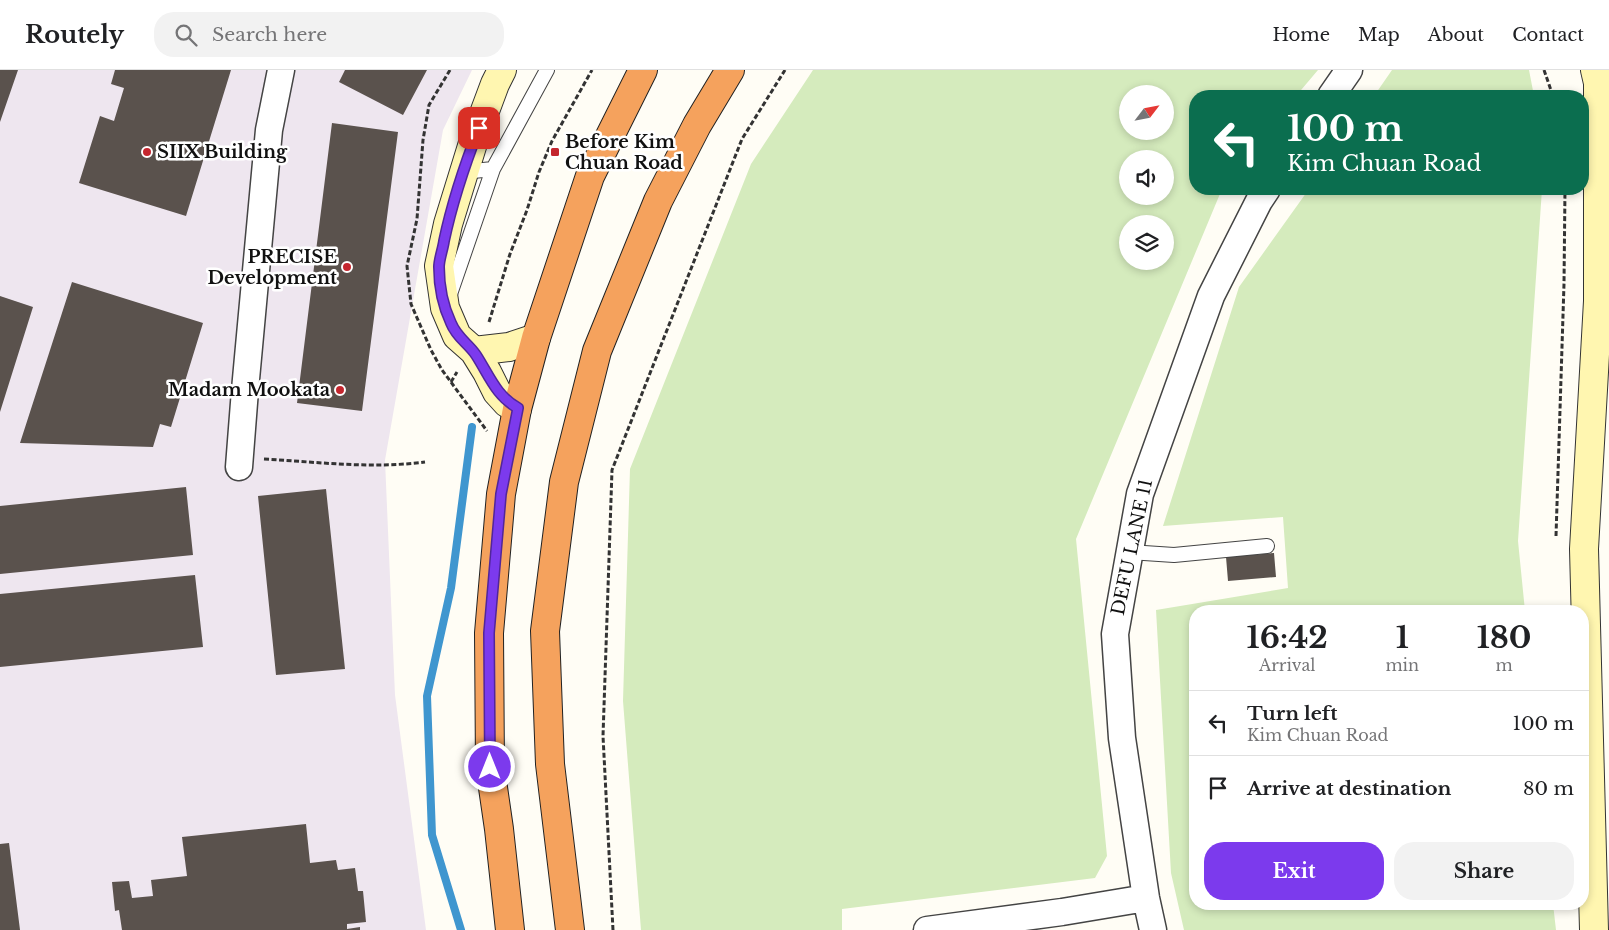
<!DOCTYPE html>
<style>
body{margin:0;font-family:"Libre Baskerville",serif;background:#f2f2f2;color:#202124;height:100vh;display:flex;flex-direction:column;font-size:19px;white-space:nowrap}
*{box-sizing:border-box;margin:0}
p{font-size:16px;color:#757577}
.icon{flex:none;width:28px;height:28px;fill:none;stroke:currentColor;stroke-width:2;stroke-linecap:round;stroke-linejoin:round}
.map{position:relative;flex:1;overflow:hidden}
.sheet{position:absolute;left:1189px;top:535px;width:400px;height:305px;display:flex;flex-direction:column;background:#fff;border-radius:20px;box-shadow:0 2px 8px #0003}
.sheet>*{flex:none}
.banner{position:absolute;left:1189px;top:20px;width:400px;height:105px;border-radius:20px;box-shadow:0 2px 8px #0003;background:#0b6e4f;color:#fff;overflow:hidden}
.needle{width:32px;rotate:58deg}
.fabs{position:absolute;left:1119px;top:15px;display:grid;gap:10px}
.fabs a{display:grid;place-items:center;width:55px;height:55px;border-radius:50%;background:#fff;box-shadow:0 2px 8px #0003;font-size:25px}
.pin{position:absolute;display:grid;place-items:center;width:42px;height:42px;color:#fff;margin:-21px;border-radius:10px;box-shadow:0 2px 8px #0006}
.me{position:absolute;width:55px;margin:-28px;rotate:0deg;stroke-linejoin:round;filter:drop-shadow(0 0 4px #0008)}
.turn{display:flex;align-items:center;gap:18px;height:105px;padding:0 15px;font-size:22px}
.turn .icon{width:65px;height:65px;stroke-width:2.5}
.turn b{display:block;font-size:35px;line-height:42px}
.eta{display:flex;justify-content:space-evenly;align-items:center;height:85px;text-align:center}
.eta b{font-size:30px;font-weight:700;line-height:35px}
.action{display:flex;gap:10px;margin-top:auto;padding:10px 15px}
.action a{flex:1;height:58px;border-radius:20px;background:#7c3aed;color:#fff;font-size:20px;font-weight:700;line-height:58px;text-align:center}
.action a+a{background:#f2f2f2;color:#202124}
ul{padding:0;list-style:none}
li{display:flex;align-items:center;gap:15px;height:65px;padding:0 15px;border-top:1px solid #e0e0e0}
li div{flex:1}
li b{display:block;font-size:19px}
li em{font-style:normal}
header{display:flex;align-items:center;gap:30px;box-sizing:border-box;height:70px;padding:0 25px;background:#fff;border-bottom:1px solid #e0e0e0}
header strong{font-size:24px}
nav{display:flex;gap:28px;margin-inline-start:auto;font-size:18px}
.search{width:350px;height:45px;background:#f2f2f2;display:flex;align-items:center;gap:12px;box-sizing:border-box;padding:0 18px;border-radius:20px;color:#757577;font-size:19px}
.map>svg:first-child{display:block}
.industrial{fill:#eee6ef}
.green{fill:#d5ebbd;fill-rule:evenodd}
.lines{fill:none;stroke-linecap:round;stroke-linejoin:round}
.stream{stroke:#3f96cf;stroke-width:8}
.building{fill:#5a524d}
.lane-casing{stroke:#444;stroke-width:16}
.street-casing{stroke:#444;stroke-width:29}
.secondary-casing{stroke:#333;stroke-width:30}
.highway-casing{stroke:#222;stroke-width:30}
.path{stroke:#333;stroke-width:3;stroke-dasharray:5 2.5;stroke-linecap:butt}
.lane{stroke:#fff;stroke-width:14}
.street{stroke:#fff;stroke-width:26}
.secondary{stroke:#fff6b0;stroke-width:28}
.highway{stroke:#f5a25d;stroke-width:28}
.route-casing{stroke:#51269a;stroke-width:12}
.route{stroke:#7c3aed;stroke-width:9}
.poi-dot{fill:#c4262e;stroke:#fff;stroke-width:2}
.labels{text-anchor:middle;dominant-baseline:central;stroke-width:5;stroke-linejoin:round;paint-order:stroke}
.poi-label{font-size:18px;font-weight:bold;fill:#111;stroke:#fff;text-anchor:start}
.street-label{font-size:18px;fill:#111;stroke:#fff}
</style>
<header>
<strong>Routely</strong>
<div class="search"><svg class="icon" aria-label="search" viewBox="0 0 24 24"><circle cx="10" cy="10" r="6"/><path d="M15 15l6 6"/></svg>Search here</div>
<nav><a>Home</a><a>Map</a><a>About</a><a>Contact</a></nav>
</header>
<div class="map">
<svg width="1609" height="860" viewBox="0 0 1609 860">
<rect width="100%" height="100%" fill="#fffdf5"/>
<!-- industrial -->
<path class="industrial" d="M0,0H472L443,60L385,390L395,625L426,860H0Z"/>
<!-- green -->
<path class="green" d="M813,0H1318L1296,26H1195V119H1222L1076,469L1107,786L1095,808L842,839V860H641L623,631L630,399L751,94ZM1128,24H1165V61H1128ZM1128,89H1165V126H1128ZM1128,154H1165V191H1128Z
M1392,0H1529L1534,26H1374Z
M1309,119H1542L1518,471L1525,541H1195V834H1553L1556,860H1184L1171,803L1156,540L1288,518L1283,447L1163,456L1239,217Z"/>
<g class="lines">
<!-- stream -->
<path class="stream" d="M461,860L432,765L427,626L451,518L472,357"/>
</g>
<!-- building -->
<path class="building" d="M0,0H18L0,52Z
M115,0H231L186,146L79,113L100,46L114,51L124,18L111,14Z
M345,0H427L403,45L339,12Z
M332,53L398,62L362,341L297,333Z
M72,212L203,253L171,357L160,354L153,377L20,373Z
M0,226L33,237L0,342Z
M186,417L193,485L0,504V436Z
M326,419L345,599L276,605L258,426Z
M1274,483L1276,507L1228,511L1226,487Z
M195,505L203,577L0,597V524Z
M306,754L310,793L336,790L338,800L355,798L358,821H363L366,852L347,854V859L360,857V860H122L119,840L115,841L112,812L129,811L132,828L153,826L151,810L187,806L182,767Z
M9,773L20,860H0V774Z"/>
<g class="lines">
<defs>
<path id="lane" d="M493,99L547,0
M449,227L493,99L473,101L465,99
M1129,482L1174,485L1267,476"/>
<path id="street" d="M1331,26L1349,0
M239,397L245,320L269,60L281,0
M927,860L1062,842L1146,828
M1153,860L1146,828L1122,668L1115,564L1140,424L1211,226L1259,131L1267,119"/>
<path id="secondary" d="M502,0L495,14L473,73L448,154L439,196L445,238L457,266L474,281L487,302L497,322L507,333L517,339
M474,281L509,277L536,268
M1594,860L1584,479L1598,231V13L1595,0"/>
<path id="highway" d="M510,860L499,759L490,697L489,563L501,424L517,339L536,268L590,106L643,0
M570,860L550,694L545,561L564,412L597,281L658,131L697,55L730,0"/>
</defs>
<!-- lane casing -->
<use href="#lane" class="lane-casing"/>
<!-- street casing -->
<use href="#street" class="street-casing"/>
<!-- secondary casing -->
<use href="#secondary" class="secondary-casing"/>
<!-- highway casing -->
<use href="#highway" class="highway-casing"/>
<!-- path -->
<path class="path" d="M450,0L429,35L423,70L417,149L407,196L411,234L431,280L442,300L487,361
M1544,0L1553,26
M489,252L510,184L527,140L539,102L552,71L592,0
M451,312L457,302
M264,389C318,392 371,399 425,392
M1556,466L1564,214L1565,119
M613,860L603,666L612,400L742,69L785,0"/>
<!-- lane -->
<use href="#lane" class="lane"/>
<!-- street -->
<use href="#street" class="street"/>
<!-- secondary -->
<use href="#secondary" class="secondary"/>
<!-- highway -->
<use href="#highway" class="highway"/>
</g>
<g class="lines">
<defs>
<path id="route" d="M479,58C465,94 452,133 444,171C443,179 439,189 439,197C439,216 443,236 451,253C457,268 468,273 476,285C489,305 496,326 518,338L501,424L489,563L490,697"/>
</defs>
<!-- route casing -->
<use href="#route" class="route-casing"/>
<!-- route -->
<use href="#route" class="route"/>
</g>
<!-- markers -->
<g class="poi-dot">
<circle cx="147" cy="82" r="5"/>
<rect x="550" y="77" width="10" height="10" rx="2.5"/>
<circle cx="347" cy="197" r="5"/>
<circle cx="340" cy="320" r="5"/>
</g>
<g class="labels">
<!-- poi labels -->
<g class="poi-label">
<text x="565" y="72">Before Kim<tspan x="565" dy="21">Chuan Road</tspan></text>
<text x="157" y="82">SIIX Building</text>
<text x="337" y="187" text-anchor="end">PRECISE<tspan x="337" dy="21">Development</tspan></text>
<text x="330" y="320" text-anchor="end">Madam Mookata</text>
</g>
<!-- street labels -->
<g class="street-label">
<text transform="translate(1132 477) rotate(-78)">DEFU LANE 11</text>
</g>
</g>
</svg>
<div class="fabs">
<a><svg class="needle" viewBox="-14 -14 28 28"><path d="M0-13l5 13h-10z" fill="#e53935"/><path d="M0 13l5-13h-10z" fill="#757577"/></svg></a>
<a><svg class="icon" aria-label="sound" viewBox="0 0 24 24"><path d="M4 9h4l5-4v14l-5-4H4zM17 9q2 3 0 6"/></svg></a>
<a><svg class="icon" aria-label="layers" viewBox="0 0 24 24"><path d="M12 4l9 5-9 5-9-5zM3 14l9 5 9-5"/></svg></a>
</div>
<div class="pin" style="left:479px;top:58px;background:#d93025"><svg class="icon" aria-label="arrive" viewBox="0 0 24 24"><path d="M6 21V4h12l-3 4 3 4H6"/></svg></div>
<svg class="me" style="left:490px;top:697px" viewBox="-20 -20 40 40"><circle r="17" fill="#7c3aed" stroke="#fff" stroke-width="3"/><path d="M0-11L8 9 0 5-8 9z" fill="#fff"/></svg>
<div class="banner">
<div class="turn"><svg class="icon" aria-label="left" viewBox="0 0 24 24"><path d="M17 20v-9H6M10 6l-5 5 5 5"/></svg><div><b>100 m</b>Kim Chuan Road</div></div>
</div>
<section class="sheet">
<div class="eta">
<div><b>16:42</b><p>Arrival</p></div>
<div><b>1</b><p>min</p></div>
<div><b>180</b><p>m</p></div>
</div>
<ul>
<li><svg class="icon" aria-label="left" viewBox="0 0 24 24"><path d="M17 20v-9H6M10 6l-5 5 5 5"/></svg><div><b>Turn left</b><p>Kim Chuan Road</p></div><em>100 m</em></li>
<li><svg class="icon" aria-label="arrive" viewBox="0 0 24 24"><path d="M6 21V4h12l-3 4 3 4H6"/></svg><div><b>Arrive at destination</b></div><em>80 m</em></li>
</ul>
<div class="action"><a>Exit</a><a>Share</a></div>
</section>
</div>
